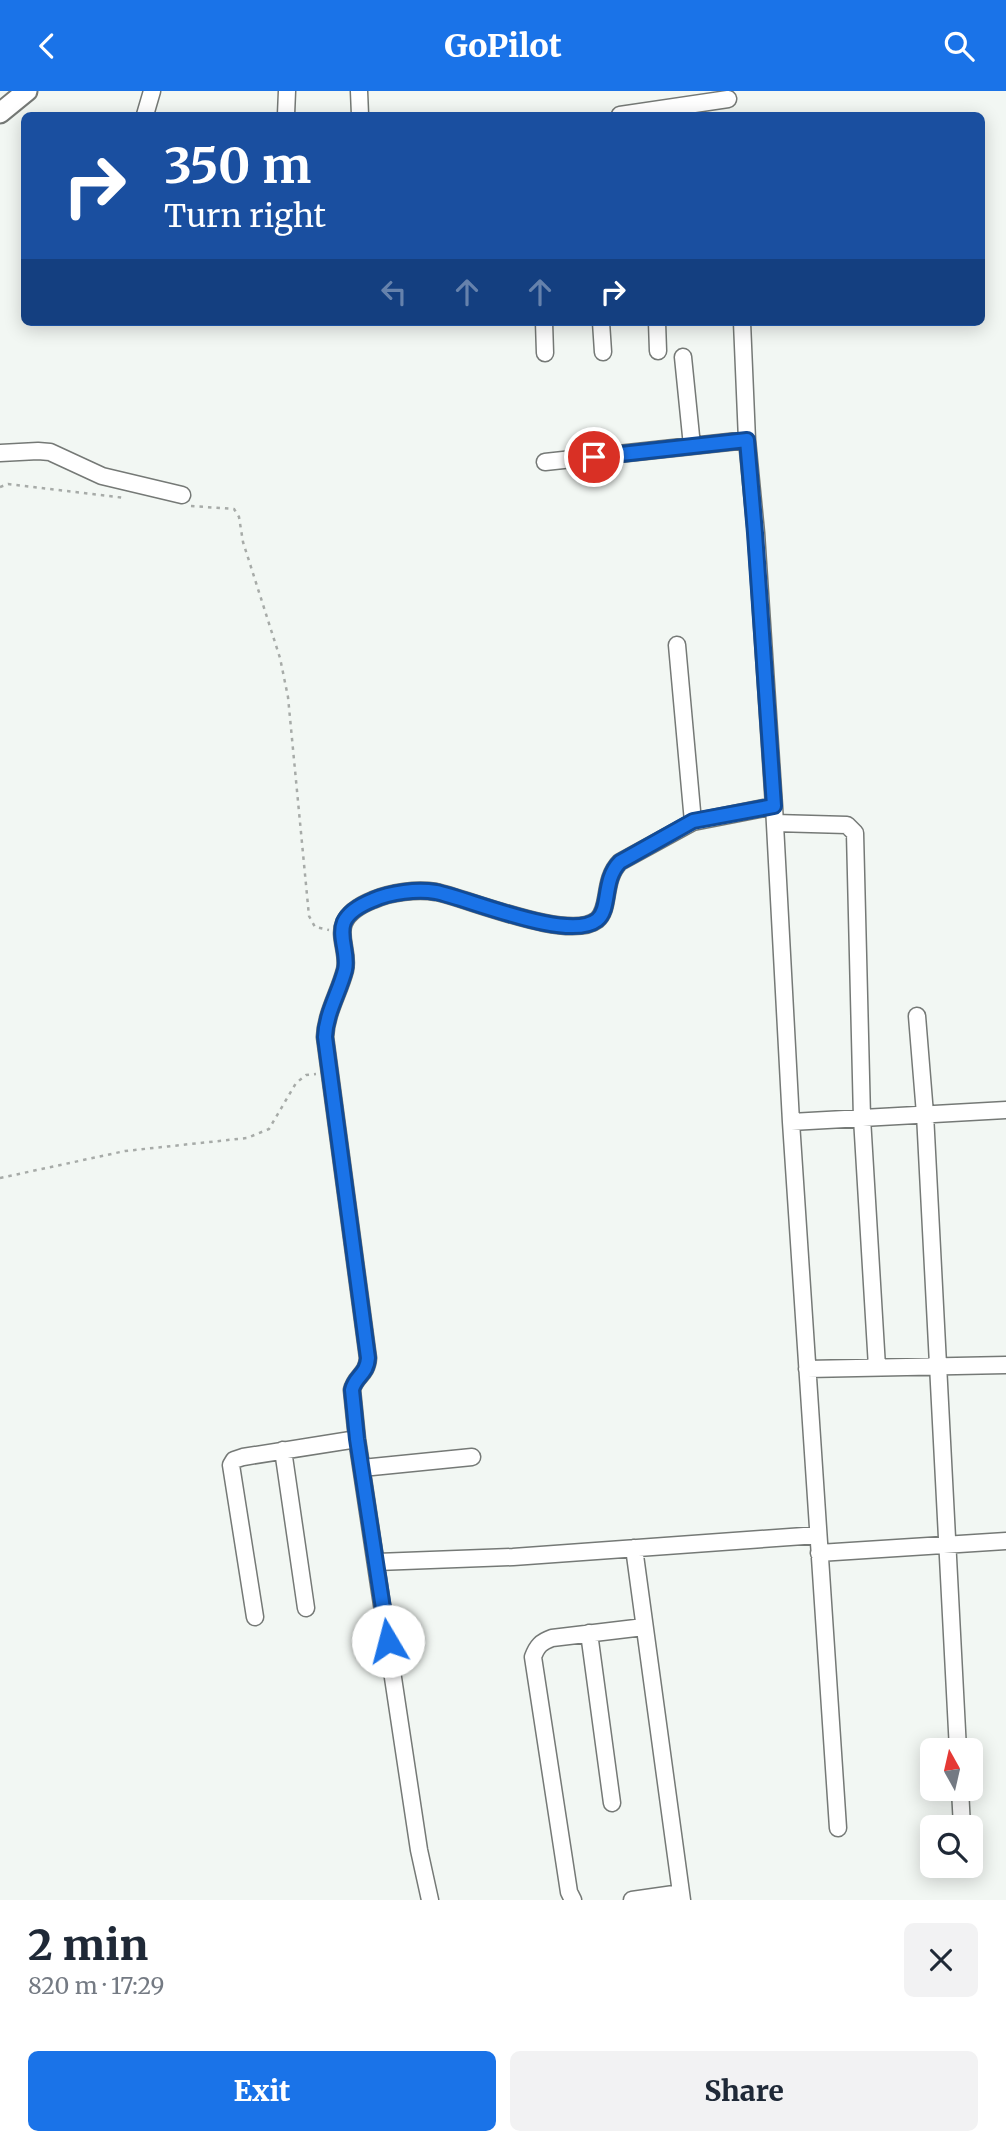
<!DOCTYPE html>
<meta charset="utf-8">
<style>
body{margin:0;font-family:Merriweather,serif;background:#f2f2f3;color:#1f2937;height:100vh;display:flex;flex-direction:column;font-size:26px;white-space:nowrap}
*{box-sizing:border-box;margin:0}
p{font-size:23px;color:#747a83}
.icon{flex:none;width:38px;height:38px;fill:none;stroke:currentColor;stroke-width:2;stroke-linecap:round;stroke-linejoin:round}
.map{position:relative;height:1809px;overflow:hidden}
.sheet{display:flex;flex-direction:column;background:#fff;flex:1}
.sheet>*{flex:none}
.banner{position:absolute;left:21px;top:21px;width:964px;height:214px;border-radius:10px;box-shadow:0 4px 18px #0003;background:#1a4fa0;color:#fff;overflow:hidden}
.needle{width:46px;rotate:352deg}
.buttons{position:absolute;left:920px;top:1647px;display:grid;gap:14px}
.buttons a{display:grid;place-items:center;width:63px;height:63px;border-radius:10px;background:#fff;box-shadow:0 4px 18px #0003;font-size:35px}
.pin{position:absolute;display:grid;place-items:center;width:60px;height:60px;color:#fff;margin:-30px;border:4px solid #fff;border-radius:50%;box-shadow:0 2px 7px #0007}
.me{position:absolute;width:77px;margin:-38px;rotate:352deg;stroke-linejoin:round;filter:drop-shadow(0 0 5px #0008)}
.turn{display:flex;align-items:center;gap:24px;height:147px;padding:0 28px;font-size:32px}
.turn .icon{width:91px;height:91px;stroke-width:2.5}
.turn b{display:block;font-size:49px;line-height:60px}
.lanes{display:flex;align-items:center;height:66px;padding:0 28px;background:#0003;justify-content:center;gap:35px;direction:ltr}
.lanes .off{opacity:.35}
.round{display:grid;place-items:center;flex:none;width:74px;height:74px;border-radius:10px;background:#f2f2f3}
.head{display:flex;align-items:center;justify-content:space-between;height:119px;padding:0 28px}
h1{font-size:42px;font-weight:800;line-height:52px}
.cta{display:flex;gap:14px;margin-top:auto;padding:14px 28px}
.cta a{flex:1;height:80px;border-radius:10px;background:#1a73e8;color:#fff;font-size:28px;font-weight:800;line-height:80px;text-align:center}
.cta a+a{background:#f2f2f3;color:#1f2937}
header{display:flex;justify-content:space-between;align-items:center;height:91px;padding:0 28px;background:#1a73e8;color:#fff;font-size:32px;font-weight:800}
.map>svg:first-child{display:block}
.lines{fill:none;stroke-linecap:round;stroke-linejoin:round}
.minor-casing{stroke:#757976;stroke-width:19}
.tertiary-casing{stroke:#757976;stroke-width:23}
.path{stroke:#a7aba8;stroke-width:2.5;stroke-dasharray:3.5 5;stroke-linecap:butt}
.minor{stroke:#fff;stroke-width:16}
.tertiary{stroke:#fff;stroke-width:19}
.route-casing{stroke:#114b97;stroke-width:18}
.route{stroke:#1a73e8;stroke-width:12}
</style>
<header><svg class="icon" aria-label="back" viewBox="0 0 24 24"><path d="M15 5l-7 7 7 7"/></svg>GoPilot<svg class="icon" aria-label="search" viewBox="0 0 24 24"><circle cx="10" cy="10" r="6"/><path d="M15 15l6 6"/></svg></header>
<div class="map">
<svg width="1006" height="1809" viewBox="0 0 1006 1809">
<rect width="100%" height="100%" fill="#f2f7f3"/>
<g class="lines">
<defs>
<path id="minor" d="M359,0L360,24
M145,24L152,0
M286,24L287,0
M620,24L728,8
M544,231L545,262
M601,231L603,261
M657,231L658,260
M742,231L747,349L756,442L774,715L791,1031L838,1737
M683,266L692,355
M0,362L38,360L50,361L102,385L182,404
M545,371L747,349
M677,554L693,731
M775,732L847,734L855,742L862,1027L877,1276
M917,925L925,1023L958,1659
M791,1031L1006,1019
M807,1278L1006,1274
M283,1359L306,1517
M362,1377L472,1366
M634,1457L682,1809
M819,1462L1006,1450
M377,1471L513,1466L818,1444
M255,1526L231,1374L234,1369L243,1366L357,1348
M589,1542L612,1712
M960,1698L962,1736
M430,1809L419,1759L357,1348L352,1299C355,1285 367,1284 368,1267L325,946C326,922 339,902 345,879C349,863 338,846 344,832C349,820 363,813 373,809C391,801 417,798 436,801C470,808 569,851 597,829C611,817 602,789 620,771L693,731L774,715
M573,1809L569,1801L533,1566C537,1555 541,1551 552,1547L644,1536
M632,1809L681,1802"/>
<path id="tertiary" d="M0,22L27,0"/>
</defs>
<!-- minor casing -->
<use href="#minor" class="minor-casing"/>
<!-- tertiary casing -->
<use href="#tertiary" class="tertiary-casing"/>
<!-- path -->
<path class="path" d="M0,396L8,393L125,407
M191,415L234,418L239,426L243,451L280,567L288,606L309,825L315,836L329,839
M0,1087L125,1060L247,1047L269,1038L296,992L306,984L316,983"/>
<!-- minor -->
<use href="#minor" class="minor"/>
<!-- tertiary -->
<use href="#tertiary" class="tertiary"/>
</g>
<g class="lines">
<defs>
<path id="route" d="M388,1550L357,1348L352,1299C355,1285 367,1284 368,1267L325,946C326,922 339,902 345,879C349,863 338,846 344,831C349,820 363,813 373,809C391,801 417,798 436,801C470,808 569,851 597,829C611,818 602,789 620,771L693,730L774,715L755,442L747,349L594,366"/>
</defs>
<!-- route casing -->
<use href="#route" class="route-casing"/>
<!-- route -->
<use href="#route" class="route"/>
</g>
</svg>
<div class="buttons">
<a><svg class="needle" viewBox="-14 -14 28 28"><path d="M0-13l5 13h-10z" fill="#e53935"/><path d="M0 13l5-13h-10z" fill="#747a83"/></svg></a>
<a><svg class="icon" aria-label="search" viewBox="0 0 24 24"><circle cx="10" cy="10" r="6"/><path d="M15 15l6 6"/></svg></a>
</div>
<div class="pin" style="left:594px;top:366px;background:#d93025"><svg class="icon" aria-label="arrive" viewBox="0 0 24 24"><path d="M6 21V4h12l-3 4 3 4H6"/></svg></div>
<svg class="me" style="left:388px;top:1550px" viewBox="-20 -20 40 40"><circle r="19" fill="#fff"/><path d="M0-13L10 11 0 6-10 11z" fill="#1a73e8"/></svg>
<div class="banner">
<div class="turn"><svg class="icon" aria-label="right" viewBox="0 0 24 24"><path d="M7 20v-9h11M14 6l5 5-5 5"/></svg><div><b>350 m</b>Turn right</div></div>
<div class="lanes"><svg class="icon off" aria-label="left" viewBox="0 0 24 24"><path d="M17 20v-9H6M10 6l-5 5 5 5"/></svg><svg class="icon off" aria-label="ahead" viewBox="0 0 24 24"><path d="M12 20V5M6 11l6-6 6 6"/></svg><svg class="icon off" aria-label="ahead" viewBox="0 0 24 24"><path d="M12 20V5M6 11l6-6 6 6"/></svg><svg class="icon" aria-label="right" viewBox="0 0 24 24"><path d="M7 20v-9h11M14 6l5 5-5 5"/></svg></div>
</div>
</div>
<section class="sheet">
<div class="head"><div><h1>2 min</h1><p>820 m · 17:29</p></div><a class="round"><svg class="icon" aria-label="close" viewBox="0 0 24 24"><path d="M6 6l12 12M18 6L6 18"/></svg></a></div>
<div class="cta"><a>Exit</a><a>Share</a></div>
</section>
